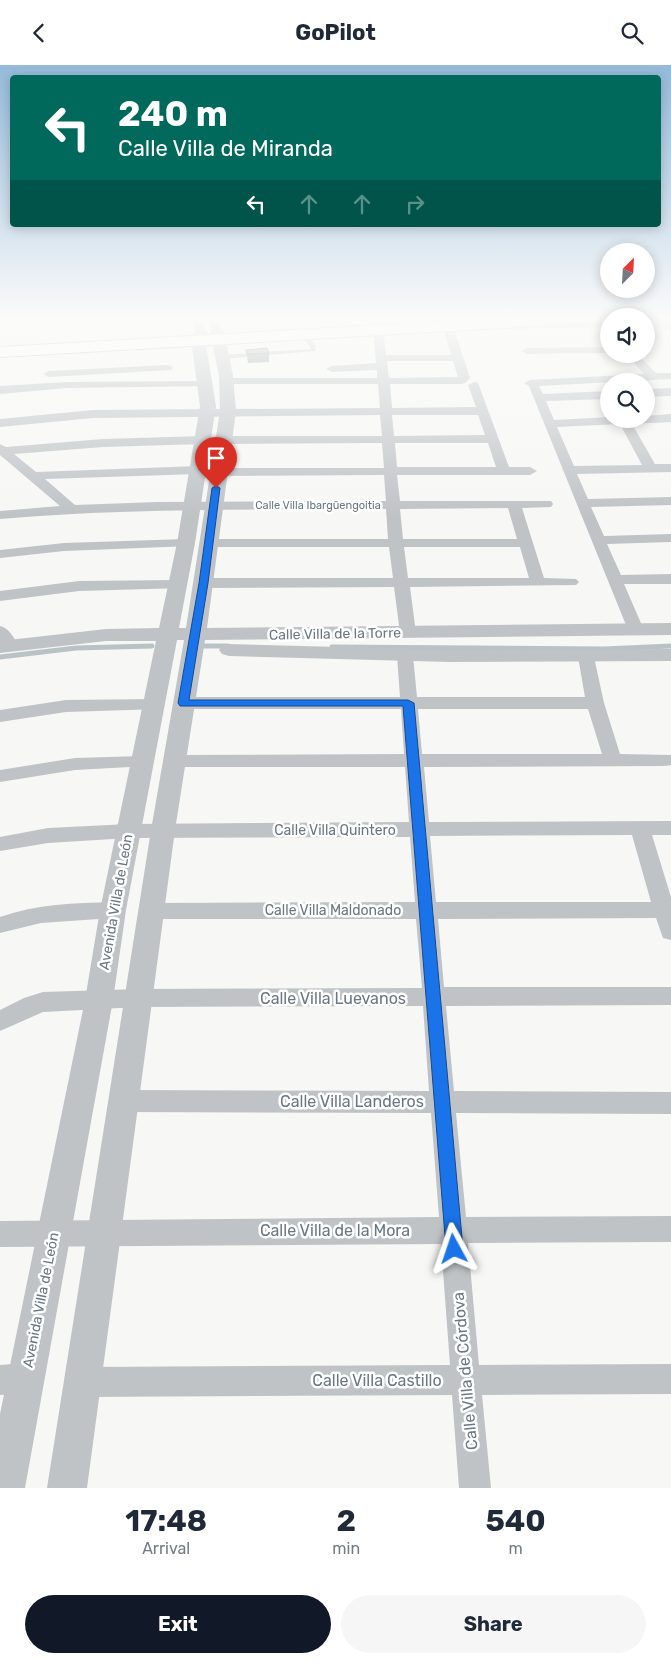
<!DOCTYPE html>
<meta charset="utf-8">
<style>
body{margin:0;font-family:Rubik,sans-serif;background:#f6f6f7;color:#1f2937;height:100vh;display:flex;flex-direction:column;font-size:19px;white-space:nowrap}
*{box-sizing:border-box;margin:0}
p{font-size:16px;color:#747a83}
.icon{flex:none;width:28px;height:28px;fill:none;stroke:currentColor;stroke-width:2;stroke-linecap:round;stroke-linejoin:round}
.map{position:relative;height:1423px;overflow:hidden}
.details{display:flex;flex-direction:column;background:#fff;flex:1}
.details>*{flex:none}
.guide{position:absolute;left:10px;top:10px;width:651px;height:152px;border-radius:5px;box-shadow:0 2px 12px #0003;background:#00695c;color:#fff;overflow:hidden}
.needle{width:32px;rotate:24deg}
.fabs{position:absolute;left:600px;top:178px;display:grid;gap:10px}
.fabs a{display:grid;place-items:center;width:55px;height:55px;border-radius:50%;background:#fff;box-shadow:0 2px 12px #0003;font-size:25px}
.pin{position:absolute;display:grid;place-items:center;width:42px;height:42px;color:#fff;margin:-51px -21px;border-radius:50% 50% 50% 0;rotate:-45deg;box-shadow:0 0 5px #0007}
.pin .icon{rotate:45deg}
.me{position:absolute;width:55px;margin:-28px;rotate:355deg;stroke-linejoin:round;filter:drop-shadow(0 0 4px #0008)}
.turn{display:flex;align-items:center;gap:18px;height:105px;padding:0 25px;font-size:22px}
.turn .icon{width:65px;height:65px;stroke-width:2.5}
.turn b{display:block;font-size:35px;line-height:42px}
.lanes{display:flex;align-items:center;height:48px;padding:0 25px;background:#0003;justify-content:center;gap:25px;direction:ltr}
.lanes .off{opacity:.35}
.eta{display:flex;justify-content:space-evenly;align-items:center;height:85px;text-align:center}
.eta b{font-size:30px;font-weight:700;line-height:35px}
.button{display:flex;gap:10px;margin-top:auto;padding:10px 25px}
.button a{flex:1;height:58px;border-radius:30px;background:#111827;color:#fff;font-size:20px;font-weight:700;line-height:58px;text-align:center}
.button a+a{background:#f6f6f7;color:#1f2937}
header{display:flex;justify-content:space-between;align-items:center;height:65px;padding:0 25px;background:#fff;font-size:22px;font-weight:700}
.map>svg:first-child{display:block}
.lines{fill:none;stroke-linecap:round;stroke-linejoin:round}
.stream{stroke:#b9c3c6;stroke-width:5}
.primary-casing{stroke:#b3b7ba;stroke-width:2}
.service{fill:#bfc3c6;fill-rule:evenodd}
.minor{fill:#bfc3c6;fill-rule:evenodd}
.tertiary{fill:#bfc3c6;fill-rule:evenodd}
.primary{fill:#fff;fill-rule:evenodd}
.wall{fill:#90969a}
.building{fill:#a7aeb3;stroke:#757a7d}
.route{fill:#1a73e8;stroke:#114b97}
.labels{text-anchor:middle;dominant-baseline:central;stroke-width:5;stroke-linejoin:round;paint-order:stroke}
.far-street-label{font-size:11px;fill:#6a7882;stroke:#fff}
.street-label{font-size:14px;fill:#6a7882;stroke:#fff}
.near-street-label{font-size:16px;fill:#6a7882;stroke:#fff}
</style>
<header><svg class="icon" aria-label="back" viewBox="0 0 24 24"><path d="M15 5l-7 7 7 7"/></svg>GoPilot<svg class="icon" aria-label="search" viewBox="0 0 24 24"><circle cx="10" cy="10" r="6"/><path d="M15 15l6 6"/></svg></header>
<div class="map">
<svg width="671" height="1423" viewBox="0 0 671 1423">
<rect width="100%" height="100%" fill="#f7f7f5"/>
<g class="lines">
<!-- stream -->
<path class="stream" d="M202,581H228
M332,582L604,584L671,581
M0,592L76,583L152,581"/>
<defs>
<path id="primary" d="M518,252H609V257H560L518,262L0,292V282Z"/>
</defs>
<!-- primary casing -->
<use href="#primary" class="primary-casing"/>
<!-- service -->
<path class="service" d="M301,267H305L316,282L315,286L222,294L219,292L222,290L311,284L301,268Z"/>
<!-- minor -->
<path class="minor" d="M0,252H17L12,255L0,256Z
M192,252H202L206,267L205,269H197Z
M208,252H218L222,266L221,268H213Z
M655,252H666L671,256V265L667,264Z
M609,256V262L509,264L504,261L509,258Z
M444,257L454,264L470,313L465,318L461,319H390L392,343L476,342L468,320L474,317L478,318L509,402H530L537,406L530,410H397L400,436H551L553,439L551,442L522,443L544,513L576,514L579,517L576,520L410,522L416,568L414,571H402L400,568L394,522L204,523L199,521L196,518L199,515L204,513H393L389,482H209L204,481L202,478L204,475L209,474H388L386,444C257,445 129,443 0,454V446L60,441L0,390V379L6,382L103,374L203,371L209,375L203,379L103,382L14,389L36,407L198,401L205,405L198,409L45,414L75,440L157,437L386,436L384,410L218,411L211,407L218,403H384L382,378L224,379L218,375L224,371H382L380,350L93,353L0,362V354L93,345L380,343L378,319H226L220,316L226,313H377V305L332,307L326,304L332,301L376,298L373,263L378,260L383,263L386,290H451L444,265L439,260ZM387,296H453L458,312L389,313ZM392,350H478L485,370L394,371ZM395,378H488L496,402H397ZM508,443L517,474H403L400,444ZM404,482H520L529,513H408Z
M609,282V288L527,289L522,286L527,283Z
M626,289H637L656,308H671V314L539,321L543,329L609,326V334L546,336L554,355L609,352L646,354V351L671,349V357L632,359L655,399H671V407L577,409L588,434L671,432V440L591,442L604,471L671,469V477L607,479L621,510L671,509V519H624L644,565L642,568H630L628,565L529,321L524,318L530,315L644,309ZM620,359L642,400L574,401L557,362Z
M167,300L171,301L173,303L171,305L49,312L43,309L49,306Z
M206,316L210,317L212,319L210,321L67,323L0,329V321L67,317Z
M671,323V331L646,332V324Z
M186,474L191,475L193,478L191,481L64,486L0,493V485L64,478Z
M178,515L183,517L186,520L183,523L79,526L0,536V526L79,516Z
M0,561C9,563 14,573 19,581L17,584H5L0,577Z
M405,586L411,587L413,591L417,632H585L578,592L580,588H592L594,592L604,638L620,689L671,690V700L665,701L424,702L429,757L671,756V770H652L671,832V875L663,873L656,853L438,854L444,922H671V940L446,941L454,1026L671,1027V1049L456,1048L466,1152L671,1151V1177L468,1178L479,1300L671,1299V1329L482,1330L491,1423H459L452,1330L82,1332L71,1328L67,1317L71,1306L82,1302L450,1300L441,1179L0,1182V1156L439,1152L431,1048L123,1047L114,1044L111,1036L114,1028L123,1025L429,1026L423,941L140,942L43,947L0,966V945L24,933L43,927L140,924L422,923L416,854H151L144,852L140,846L144,840L151,838L415,837L410,772L129,773L48,778L0,786V772L48,763L129,759L409,757L405,702H173L166,700L164,696L166,692L173,690L404,689L401,644H183L177,642L174,638L177,634L183,632H400L397,591L399,587ZM418,644H588L602,689H422ZM632,770L651,837H436L430,771Z
M155,634L161,636L164,640L161,644L66,647L0,657V645L66,635Z
M142,691L149,693L151,697L149,701L75,705L0,717V705L75,693Z
M113,837L120,839L124,845L120,851L113,853L41,858L0,868V852C37,839 74,838 113,837Z
M26,1298L37,1302L41,1313L37,1324L26,1328L0,1330V1300Z"/>
<!-- tertiary -->
<path class="tertiary" d="M217,262L224,266L233,311L236,346L207,563L671,558V570L205,575L175,765L87,1423H47L151,765L184,575H177L126,845L113,935L25,1423H0V1349L85,935L100,845L156,576H106L0,588V576L106,564L159,563L177,478L200,341L191,274L196,264L201,263L208,267L205,274L216,341L195,478L179,563H186L220,346L219,311L210,266Z
M229,579L450,585L671,584V596L450,597L229,591L222,589L219,585L222,581Z"/>
<!-- primary -->
<use href="#primary" class="primary"/>
</g>
<!-- wall -->
<path class="wall" d="M246,285L269,288V297L248,298Z"/>
<!-- building -->
<path class="building" d="M267,283L269,288L247,289L246,285Z"/>
<!-- sky -->
<linearGradient id="sky" x2="0" y2="1"><stop stop-color="#95bada"/><stop offset="0.56" stop-color="#fbfbfa"/><stop offset="1" stop-color="#fbfbfa" stop-opacity="0"/></linearGradient>
<rect width="671" height="451" fill="url(#sky)"/>
<!-- route -->
<path class="route" d="M216,421L220,423L208,518L189,635H408L414,638L463,1184L460,1189L454,1192L449,1189L446,1184L403,641H180L178,638L199,518L212,423Z"/>
<g class="labels">
<!-- far-street labels -->
<g class="far-street-label">
<text x="318" y="440">Calle Villa Ibargüengoitia</text>
</g>
<!-- street labels -->
<g class="street-label">
<text transform="translate(335 569) rotate(-1)">Calle Villa de la Torre</text>
<text x="335" y="765">Calle Villa Quintero</text>
<text transform="translate(116 837) rotate(-80)">Avenida Villa de León</text>
<text x="333" y="845">Calle Villa Maldonado</text>
<text transform="translate(41 1235) rotate(-79)">Avenida Villa de León</text>
</g>
<!-- near-street labels -->
<g class="near-street-label">
<text x="333" y="933">Calle Villa Luevanos</text>
<text x="352" y="1036">Calle Villa Landeros</text>
<text x="335" y="1165">Calle Villa de la Mora</text>
<text transform="translate(465 1306) rotate(-95)">Calle Villa de Córdova</text>
<text x="377" y="1315">Calle Villa Castillo</text>
</g>
</g>
</svg>
<div class="fabs">
<a><svg class="needle" viewBox="-14 -14 28 28"><path d="M0-13l5 13h-10z" fill="#e53935"/><path d="M0 13l5-13h-10z" fill="#747a83"/></svg></a>
<a><svg class="icon" aria-label="sound" viewBox="0 0 24 24"><path d="M4 9h4l5-4v14l-5-4H4zM17 9q2 3 0 6"/></svg></a>
<a><svg class="icon" aria-label="search" viewBox="0 0 24 24"><circle cx="10" cy="10" r="6"/><path d="M15 15l6 6"/></svg></a>
</div>
<div class="pin" style="left:216px;top:423px;background:#d93025"><svg class="icon" aria-label="arrive" viewBox="0 0 24 24"><path d="M6 21V4h12l-3 4 3 4H6"/></svg></div>
<svg class="me" style="left:454px;top:1184px" viewBox="-20 -20 40 40"><path d="M0-17L14 15 0 8-14 15z" fill="#1a73e8" stroke="#fff" stroke-width="4"/></svg>
<div class="guide">
<div class="turn"><svg class="icon" aria-label="left" viewBox="0 0 24 24"><path d="M17 20v-9H6M10 6l-5 5 5 5"/></svg><div><b>240 m</b>Calle Villa de Miranda</div></div>
<div class="lanes"><svg class="icon" aria-label="left" viewBox="0 0 24 24"><path d="M17 20v-9H6M10 6l-5 5 5 5"/></svg><svg class="icon off" aria-label="ahead" viewBox="0 0 24 24"><path d="M12 20V5M6 11l6-6 6 6"/></svg><svg class="icon off" aria-label="ahead" viewBox="0 0 24 24"><path d="M12 20V5M6 11l6-6 6 6"/></svg><svg class="icon off" aria-label="right" viewBox="0 0 24 24"><path d="M7 20v-9h11M14 6l5 5-5 5"/></svg></div>
</div>
</div>
<section class="details">
<div class="eta">
<div><b>17:48</b><p>Arrival</p></div>
<div><b>2</b><p>min</p></div>
<div><b>540</b><p>m</p></div>
</div>
<div class="button"><a>Exit</a><a>Share</a></div>
</section>
